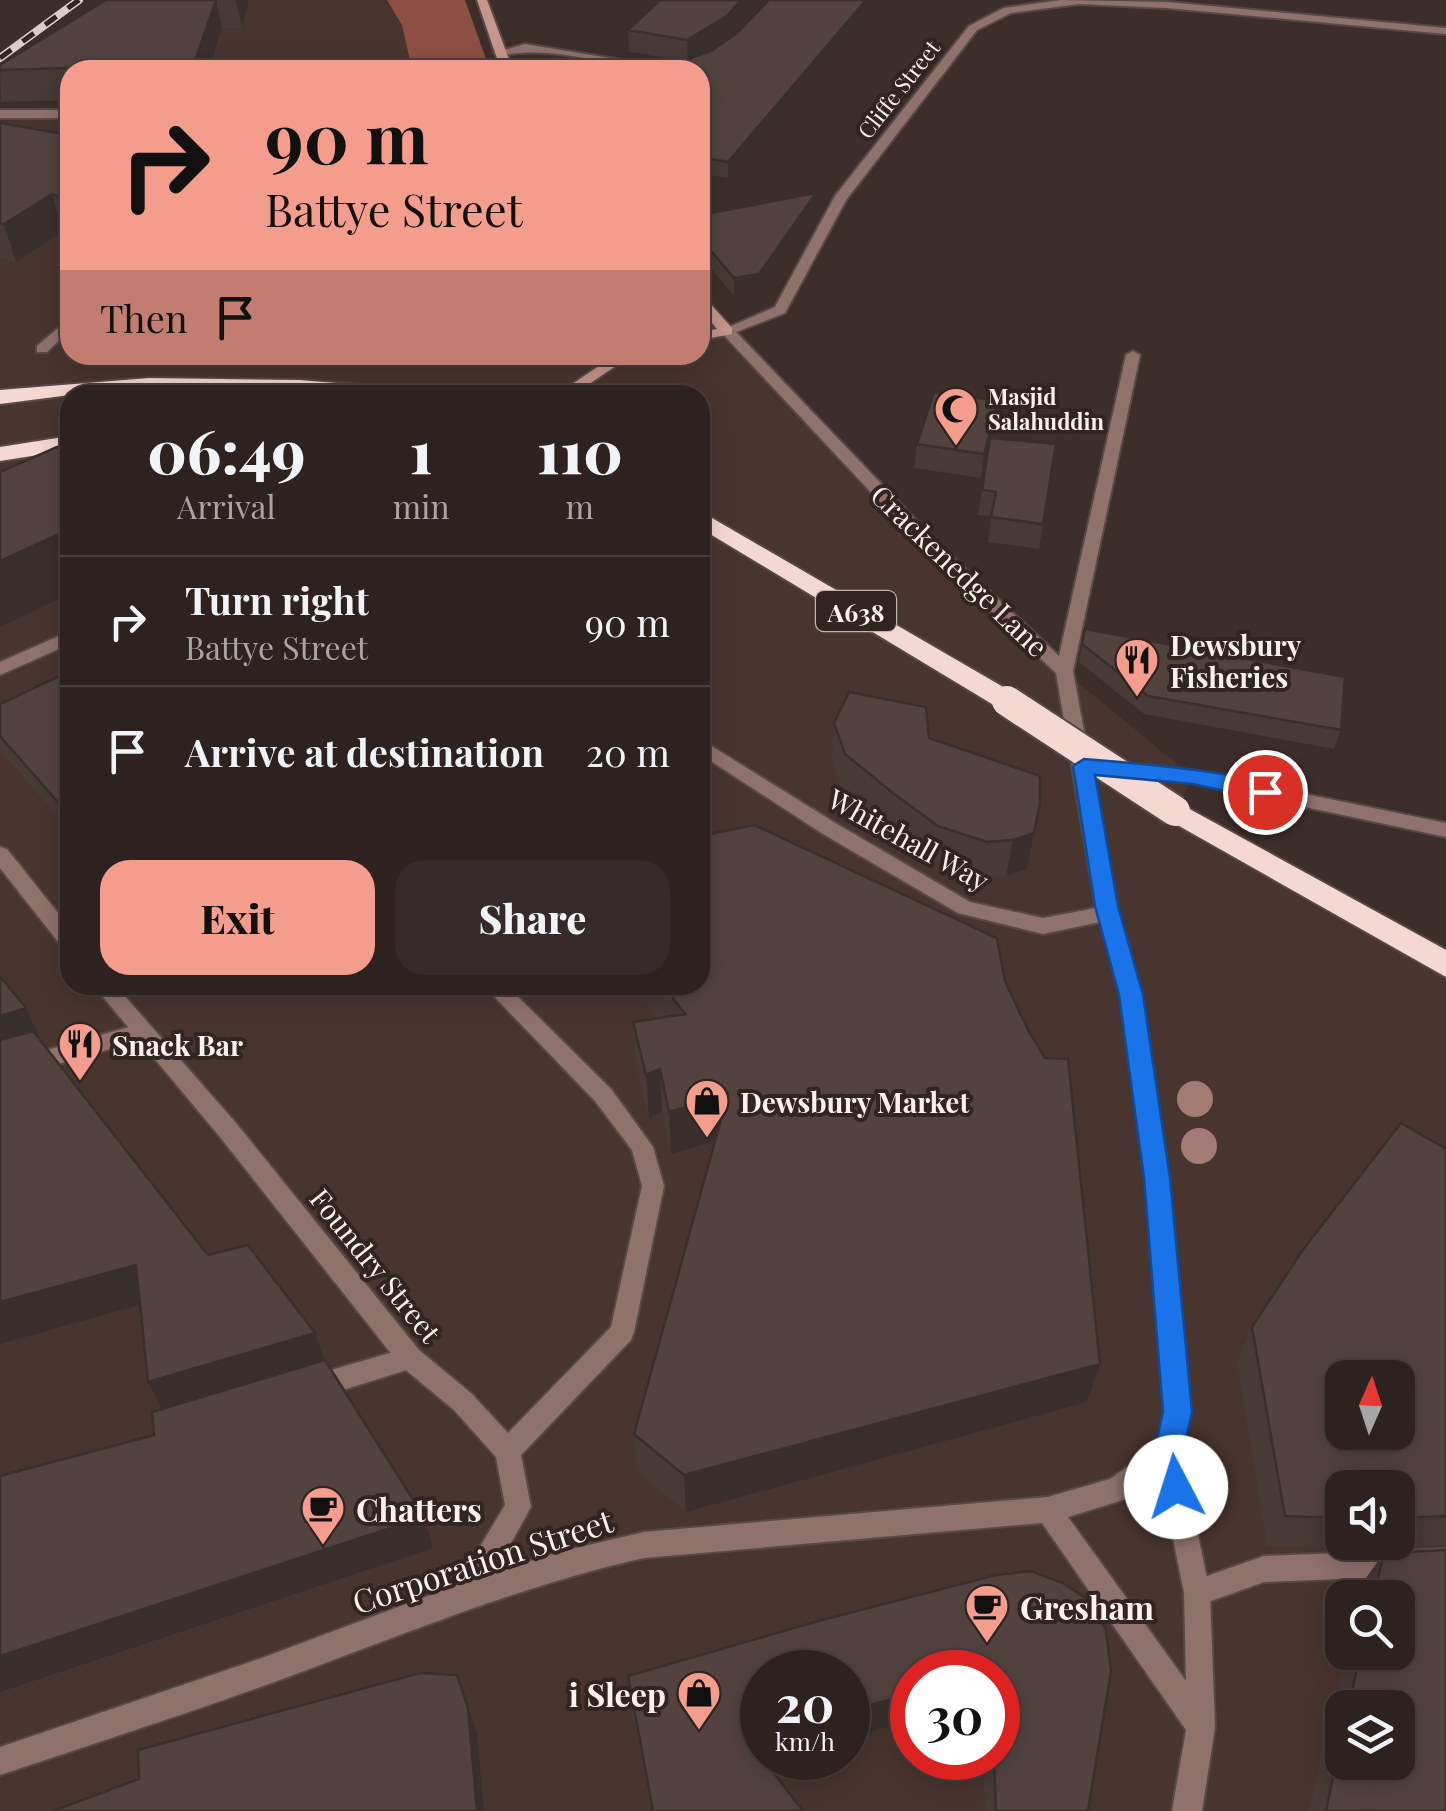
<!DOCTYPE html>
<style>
body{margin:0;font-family:"Playfair Display",serif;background:#352a29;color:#f1f3f6;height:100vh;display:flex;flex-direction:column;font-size:38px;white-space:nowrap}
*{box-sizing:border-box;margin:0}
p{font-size:32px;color:#a7a4a5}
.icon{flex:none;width:55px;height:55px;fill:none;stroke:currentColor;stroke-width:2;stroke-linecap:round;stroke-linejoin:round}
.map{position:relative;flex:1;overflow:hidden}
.sheet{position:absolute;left:60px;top:385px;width:650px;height:610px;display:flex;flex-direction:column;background:#2d2220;border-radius:30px;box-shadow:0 5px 25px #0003,0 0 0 2px #483f3e}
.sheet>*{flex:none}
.hud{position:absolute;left:60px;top:60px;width:650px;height:305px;border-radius:30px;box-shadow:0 5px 25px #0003,0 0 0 2px #483f3e;background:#f49d8c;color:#111;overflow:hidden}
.needle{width:65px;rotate:3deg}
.fabs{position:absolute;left:1325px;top:1360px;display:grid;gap:20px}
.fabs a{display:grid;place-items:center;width:90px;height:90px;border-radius:20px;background:#2d2220;box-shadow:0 5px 25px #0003,0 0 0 2px #483f3e;font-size:50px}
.speed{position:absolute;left:740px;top:1650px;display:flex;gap:20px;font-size:50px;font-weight:700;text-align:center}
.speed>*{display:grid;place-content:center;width:130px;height:130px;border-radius:50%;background:#2d2220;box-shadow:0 5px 25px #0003,0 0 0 2px #483f3e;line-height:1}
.speed small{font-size:25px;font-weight:400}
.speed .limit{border:15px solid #d22;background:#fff;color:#111}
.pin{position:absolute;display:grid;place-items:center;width:85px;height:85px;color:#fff;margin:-42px;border:5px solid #fff;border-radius:50%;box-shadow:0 2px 10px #0007}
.me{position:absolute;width:110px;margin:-55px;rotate:355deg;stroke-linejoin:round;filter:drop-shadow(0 0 8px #0008)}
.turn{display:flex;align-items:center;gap:35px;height:210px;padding:0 40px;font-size:45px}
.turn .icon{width:130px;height:130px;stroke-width:2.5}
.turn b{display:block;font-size:70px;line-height:85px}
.then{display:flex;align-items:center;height:95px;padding:0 40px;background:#0003;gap:20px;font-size:38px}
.eta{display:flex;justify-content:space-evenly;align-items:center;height:170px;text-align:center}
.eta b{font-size:60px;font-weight:800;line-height:70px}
.primary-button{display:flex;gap:20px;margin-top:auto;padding:20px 40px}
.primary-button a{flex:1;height:115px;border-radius:30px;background:#f49d8c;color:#111;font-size:40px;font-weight:800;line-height:115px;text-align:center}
.primary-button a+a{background:#352a29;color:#f1f3f6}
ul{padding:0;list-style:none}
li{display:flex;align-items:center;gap:30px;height:130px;padding:0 40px;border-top:2px solid #483f3e}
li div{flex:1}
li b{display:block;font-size:38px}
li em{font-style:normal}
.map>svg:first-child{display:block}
.built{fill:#493530;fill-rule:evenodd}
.forest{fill:#8e4f43}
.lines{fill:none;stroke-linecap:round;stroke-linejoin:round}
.lane-casing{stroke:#574947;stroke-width:4}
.street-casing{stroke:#574947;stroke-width:4}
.secondary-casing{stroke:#574947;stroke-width:4}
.highway-casing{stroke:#574947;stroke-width:4}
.lane{fill:#90726c;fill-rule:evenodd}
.street{fill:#90726c;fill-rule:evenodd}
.secondary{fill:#c6968d;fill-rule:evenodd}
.highway{fill:#f6d8d2;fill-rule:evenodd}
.rail-casing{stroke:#d7cdcb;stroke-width:8}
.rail{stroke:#312421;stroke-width:5;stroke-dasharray:14;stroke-linecap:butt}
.highway-bridge-casing{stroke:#574947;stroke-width:34;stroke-linecap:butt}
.highway-bridge{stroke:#f6d8d2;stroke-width:30}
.tree{fill:#a27b73}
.wall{fill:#473a37;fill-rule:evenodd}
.shaded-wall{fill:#392f2d}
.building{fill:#524340;stroke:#392f2d;stroke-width:2.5;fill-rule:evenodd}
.route{fill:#1a73e8;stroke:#114b97;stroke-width:2.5}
.labels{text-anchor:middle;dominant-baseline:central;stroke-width:8;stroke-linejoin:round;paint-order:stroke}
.far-street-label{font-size:22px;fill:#fbf2f0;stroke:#312421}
.far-poi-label{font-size:22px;font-weight:bold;fill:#fbf2f0;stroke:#312421;text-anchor:start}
.shield{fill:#312421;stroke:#beb4b2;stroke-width:2.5}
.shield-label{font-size:25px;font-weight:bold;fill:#fbf2f0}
.street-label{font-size:28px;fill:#fbf2f0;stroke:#312421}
.poi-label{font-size:28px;font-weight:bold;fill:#fbf2f0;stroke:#312421;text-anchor:start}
.near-poi-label{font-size:32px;font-weight:bold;fill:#fbf2f0;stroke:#312421;text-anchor:start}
.near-street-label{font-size:32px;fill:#fbf2f0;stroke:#312421}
</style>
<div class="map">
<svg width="1446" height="1811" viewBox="0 0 1446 1811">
<rect width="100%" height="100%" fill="#3c2e2b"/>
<!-- built -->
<path class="built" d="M160,0H387L402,25L412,70H70V100L28,101Z
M0,114H70V355H700V301L1064,671L1193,777L1175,810L1446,965V1811H0ZM70,395H700V985H70ZM1342,1378H1398V1432H1342ZM1342,1488H1398V1542H1342ZM1342,1598H1398V1652H1342ZM762,1672H848V1758H762ZM912,1672H998V1758H912ZM1342,1708H1398V1762H1342Z"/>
<!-- forest -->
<path class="forest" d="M387,0H465L490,70H412L402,25Z"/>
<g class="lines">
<defs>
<path id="lane" d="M140,1024L148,1026L151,1032L148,1038L0,1081V1063Z
M410,1347L419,1350L422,1358L419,1366L410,1369L311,1400L302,1396L299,1388L302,1380L311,1376Z
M1446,1549V1575L1264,1582L1197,1606L1187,1603L1184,1593L1187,1583L1264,1556Z"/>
<path id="street" d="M1061,0L1167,2L1446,28V34L1167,8L1079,4L1011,13L977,30L846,200L785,313L736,332L937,542L1059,656L1126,355L1133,351L1140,355L1073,671L1116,907L1141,995L1168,1178L1190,1412L1181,1452L1210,1593L1215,1727L1202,1811H1172L1186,1730L1042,1523L644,1558C524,1585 412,1631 296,1674C199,1710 99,1742 0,1775V1747L259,1659L457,1585L505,1505L496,1457L454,1410L401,1366L220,1137L93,985H115L236,1123L419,1350L472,1394L508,1433L611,1327L642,1186L632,1150L595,1101L483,985H506L611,1089L653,1147L664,1186L634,1332L631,1340L521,1455L531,1507L495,1572L555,1553L644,1532L1048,1497L1110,1479L1157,1445L1164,1412L1146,1178L1121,995L1100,922L1043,934L958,913L823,834L700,754V739L837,824L970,902L1043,918L1096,908L1056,673L925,550L720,331L775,307L835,196L969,26L1004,8ZM1160,1474L1184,1593L1186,1681L1068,1517L1126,1499Z
M525,44L664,67L670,70C614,70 555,43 500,56L494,53Z
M0,110H70V118H0Z
M70,318V330L47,352H37V346Z
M70,631V644L0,675V662Z
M1115,763L1193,771L1446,823V837L1193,783L1108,774L1106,769L1108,764Z
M0,847L7,849L70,928V951L63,948L0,868Z"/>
<path id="secondary" d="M477,0H487L513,70H501Z
M700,297L705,298L732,328V334L700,340V332L717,329L700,309Z
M615,355H632L573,395H556Z"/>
<path id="highway" d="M149,378L299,380L398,388L409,395L199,390L70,395L0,404V390Z
M70,436V450L0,461V447Z
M700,511L1017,695L1020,701L1017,707H997L700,528Z
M1175,801L1446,950V977L1165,818L1161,811L1165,804Z"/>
</defs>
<!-- lane casing -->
<use href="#lane" class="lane-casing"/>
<!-- street casing -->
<use href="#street" class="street-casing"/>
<!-- secondary casing -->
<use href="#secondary" class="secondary-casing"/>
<!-- highway casing -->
<use href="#highway" class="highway-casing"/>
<!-- lane -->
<use href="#lane" class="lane"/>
<!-- street -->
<use href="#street" class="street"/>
<!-- secondary -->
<use href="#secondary" class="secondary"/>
<!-- highway -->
<use href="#highway" class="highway"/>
<defs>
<path id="rail" d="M0,58L79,0"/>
</defs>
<!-- rail casing -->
<use href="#rail" class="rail-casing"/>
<!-- rail -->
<use href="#rail" class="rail"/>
<defs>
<path id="highway-bridge" d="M1007,701L1175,811"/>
</defs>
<!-- highway-bridge casing -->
<use href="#highway-bridge" class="highway-bridge-casing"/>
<!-- highway-bridge -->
<use href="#highway-bridge" class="highway-bridge"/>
</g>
<!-- trees -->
<g class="tree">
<circle cx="1195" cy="1099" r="18"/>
<circle cx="1199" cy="1146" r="18"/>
</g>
<!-- wall -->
<path class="wall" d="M106,0H249L242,28H222L209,70H70V100L1,102L0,65Z
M769,0H867V13L728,178L700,174V70L691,60L688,61L629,52L628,30L757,4L727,37L698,55L711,51L737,33Z
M0,123L70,135V234L63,231L16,262L0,258Z
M815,210L759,292L734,296L700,255V215Z
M999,401L996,426L992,438L1056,444L1039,549L988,542L991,516L978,515L987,455L981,478L914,468L917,444Z
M1085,629L1341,730L1334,749L1144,714L1079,662Z
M70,671V831L0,750V704Z
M834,723L929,738L1040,803L1027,869L1006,876L982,878L934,862L889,829L842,790L832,759Z
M632,985H700L1087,1402L686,1512L637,1471L634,1434L715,1141L671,1154L662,1112L649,1118L636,1065L633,1022L657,1018Z
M1446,1149V1545L1343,1549L1267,1546L1237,1361L1252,1327ZM1342,1488H1398V1542H1342Z
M1446,1550V1811H1309L1346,1652H1398V1598H1359L1363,1582L1384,1553ZM1342,1708H1398V1762H1342Z
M996,1575L1088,1811H985L983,1758H998V1672H912V1720L764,1760L803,1811H651L631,1704L628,1676Z"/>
<!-- shaded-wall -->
<path class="shaded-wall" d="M216,0L222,28L209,70H196L194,64Z
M236,0H249L242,28Z
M741,0H757V4L727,37L688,61L687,40Z
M866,0H867V13L728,178V162Z
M816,193L815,210L759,292L734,296V278Z
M52,194L63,231L16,262L4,224Z
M999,401L996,426L981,478L984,454Z
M70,529V594L0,627V561Z
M1040,803L1027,869L1006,876L1013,840Z
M70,805V828L63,808Z
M26,1008L44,1047L0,1060V1016Z
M660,1069L662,1112L649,1118L646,1075Z
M728,1094V1137L671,1154L669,1112Z
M136,1265L153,1301L0,1344V1302Z
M315,1333L327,1368L166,1416L148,1382Z
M1100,1364L1087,1402L686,1512L684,1475Z
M424,1517L433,1548L0,1692V1656Z
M912,1694V1720L848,1738V1711Z
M468,1708L477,1734L484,1811H477Z
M762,1734V1758H775L746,1765L747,1738Z"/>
<!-- building -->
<path class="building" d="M106,0H216L194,64L0,70V65Z
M660,0H741L727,16L687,40L628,30Z
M769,0H866L728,162L700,157V70H681L693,57L711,51L737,33Z
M0,123L70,135V200L52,194L4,224L0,223Z
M816,193L759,274L734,278L700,238V215Z
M934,392L999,401L984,454L917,444Z
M990,438L1056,444L1043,524L991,517L996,492L982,490Z
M57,447L70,458V529L0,561V472Z
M1085,629L1345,677L1341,730L1148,696L1082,644Z
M70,671V805L63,808L0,736V704Z
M849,692L926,707L929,738L1040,776V803L1034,833L1013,840L987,842L938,826L893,793L845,754L834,723Z
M754,825L997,938L1005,981L1028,1030L1045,1058L1068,1059L1100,1364L684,1475L634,1434L728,1094L669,1112L660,1069L646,1075L633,1022L685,1014L663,985H700V836Z
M0,976L26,1008L0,1016Z
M33,1031L208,1255L248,1245L315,1333L148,1382L136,1265L0,1302V1040Z
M1401,1123L1446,1149V1516L1398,1518V1488H1342V1518L1285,1516L1252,1327L1302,1251ZM1342,1378H1398V1432H1342Z
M325,1360L424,1517L0,1656V1476L154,1435L152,1412Z
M1446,1550V1811H1326L1342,1732V1762H1398V1708H1348L1361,1652H1398V1598H1373L1384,1553Z
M1031,1571L1063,1583L1090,1601L1106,1630L1111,1671L1088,1811H996L994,1758H998V1672H912V1694L848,1711V1672H762V1734L747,1738L803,1811H653L628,1676L822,1620L996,1575Z
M420,1673L457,1675L468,1708L477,1811H53L139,1779L138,1750Z"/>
<!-- route -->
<path class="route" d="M1084,759C1117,762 1258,771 1276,792L1265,800L1193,784L1095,775L1118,906L1143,995L1170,1178L1192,1412L1183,1452L1190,1487L1186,1497L1176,1501L1165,1497L1154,1452L1163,1412L1144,1178L1119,995L1095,906L1073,766Z"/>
<!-- icons -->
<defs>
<symbol id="mosque-pin" viewBox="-11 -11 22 30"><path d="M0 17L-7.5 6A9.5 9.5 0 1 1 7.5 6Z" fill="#f49d8c" stroke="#312421"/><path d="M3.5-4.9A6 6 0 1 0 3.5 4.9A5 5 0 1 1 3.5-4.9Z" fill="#111"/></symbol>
<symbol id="restaurant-pin" viewBox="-11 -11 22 30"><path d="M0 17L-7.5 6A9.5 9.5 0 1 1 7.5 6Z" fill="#f49d8c" stroke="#312421"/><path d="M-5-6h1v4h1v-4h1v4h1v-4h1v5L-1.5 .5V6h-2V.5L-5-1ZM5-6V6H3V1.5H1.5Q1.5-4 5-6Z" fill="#111"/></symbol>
<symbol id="shop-pin" viewBox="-11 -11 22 30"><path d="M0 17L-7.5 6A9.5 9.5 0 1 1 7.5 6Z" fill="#f49d8c" stroke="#312421"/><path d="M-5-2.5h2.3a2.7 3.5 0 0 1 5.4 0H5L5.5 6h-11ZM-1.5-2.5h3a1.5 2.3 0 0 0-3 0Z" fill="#111"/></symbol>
<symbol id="cafe-pin" viewBox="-11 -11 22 30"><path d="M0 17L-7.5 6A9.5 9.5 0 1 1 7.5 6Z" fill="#f49d8c" stroke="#312421"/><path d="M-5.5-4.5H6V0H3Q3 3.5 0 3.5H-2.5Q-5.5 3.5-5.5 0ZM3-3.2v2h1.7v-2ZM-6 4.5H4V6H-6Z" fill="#111"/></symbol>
</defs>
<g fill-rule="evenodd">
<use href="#mosque-pin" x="931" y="384" width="50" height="68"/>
<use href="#restaurant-pin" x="1112" y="635" width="50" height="68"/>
<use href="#restaurant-pin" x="55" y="1019" width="50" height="68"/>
<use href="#shop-pin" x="682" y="1076" width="50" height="68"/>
<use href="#cafe-pin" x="298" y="1483" width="50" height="68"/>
<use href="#cafe-pin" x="962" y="1581" width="50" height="68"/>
<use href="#shop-pin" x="674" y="1668" width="50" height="68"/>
</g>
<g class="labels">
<!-- far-street labels -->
<g class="far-street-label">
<text transform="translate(898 89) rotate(-52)">Cliffe Street</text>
</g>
<!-- far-poi labels -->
<g class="far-poi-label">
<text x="988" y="396">Masjid<tspan x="988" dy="25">Salahuddin</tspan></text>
</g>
<!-- shield labels -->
<rect class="shield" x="816" y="591" width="80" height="40" rx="8"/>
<g class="shield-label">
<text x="856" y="611">A638</text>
</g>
<!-- street labels -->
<g class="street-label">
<text transform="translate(960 570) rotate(44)">Crackenedge Lane</text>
<text transform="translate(909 839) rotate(29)">Whitehall Way</text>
<text transform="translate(376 1265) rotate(51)">Foundry Street</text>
</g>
<!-- poi labels -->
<g class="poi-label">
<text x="1170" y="644">Dewsbury<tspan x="1170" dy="32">Fisheries</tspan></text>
<text x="112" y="1044">Snack Bar</text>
<text x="740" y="1101">Dewsbury Market</text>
</g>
<!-- near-poi labels -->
<g class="near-poi-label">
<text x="356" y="1508">Chatters</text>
<text x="1020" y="1606">Gresham</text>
<text x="666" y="1693" text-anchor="end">i Sleep</text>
</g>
<!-- near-street labels -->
<g class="near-street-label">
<text transform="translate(482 1560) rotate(-18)">Corporation Street</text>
</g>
</g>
</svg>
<div class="fabs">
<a><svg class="needle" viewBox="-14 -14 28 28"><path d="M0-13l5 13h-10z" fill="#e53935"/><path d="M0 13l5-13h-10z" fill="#a7a4a5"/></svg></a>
<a><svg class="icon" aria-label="sound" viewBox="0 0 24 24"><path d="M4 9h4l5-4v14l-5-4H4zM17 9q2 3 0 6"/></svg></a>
<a><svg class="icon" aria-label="search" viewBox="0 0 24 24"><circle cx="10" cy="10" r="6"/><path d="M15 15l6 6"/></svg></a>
<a><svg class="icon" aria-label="layers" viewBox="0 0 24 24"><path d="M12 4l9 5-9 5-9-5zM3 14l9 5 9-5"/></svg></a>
</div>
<div class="speed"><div>20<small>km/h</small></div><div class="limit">30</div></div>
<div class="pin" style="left:1265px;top:792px;background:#d93025"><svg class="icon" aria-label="arrive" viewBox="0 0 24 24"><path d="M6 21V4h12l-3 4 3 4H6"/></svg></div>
<svg class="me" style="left:1176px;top:1487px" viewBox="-20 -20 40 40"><circle r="19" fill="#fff"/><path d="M0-13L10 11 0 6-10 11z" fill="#1a73e8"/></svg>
<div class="hud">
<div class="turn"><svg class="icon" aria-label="right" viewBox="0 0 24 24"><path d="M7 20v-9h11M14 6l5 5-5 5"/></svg><div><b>90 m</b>Battye Street</div></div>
<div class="then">Then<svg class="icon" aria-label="arrive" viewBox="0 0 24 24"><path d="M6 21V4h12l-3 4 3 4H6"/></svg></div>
</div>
<section class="sheet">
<div class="eta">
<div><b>06:49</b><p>Arrival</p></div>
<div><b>1</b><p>min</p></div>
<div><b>110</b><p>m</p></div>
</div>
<ul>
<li><svg class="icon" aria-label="right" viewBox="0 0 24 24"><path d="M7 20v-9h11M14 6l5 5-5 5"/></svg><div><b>Turn right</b><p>Battye Street</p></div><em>90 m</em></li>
<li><svg class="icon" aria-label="arrive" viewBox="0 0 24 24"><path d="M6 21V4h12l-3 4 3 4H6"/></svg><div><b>Arrive at destination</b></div><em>20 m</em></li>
</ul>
<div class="primary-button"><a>Exit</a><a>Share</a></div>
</section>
</div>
